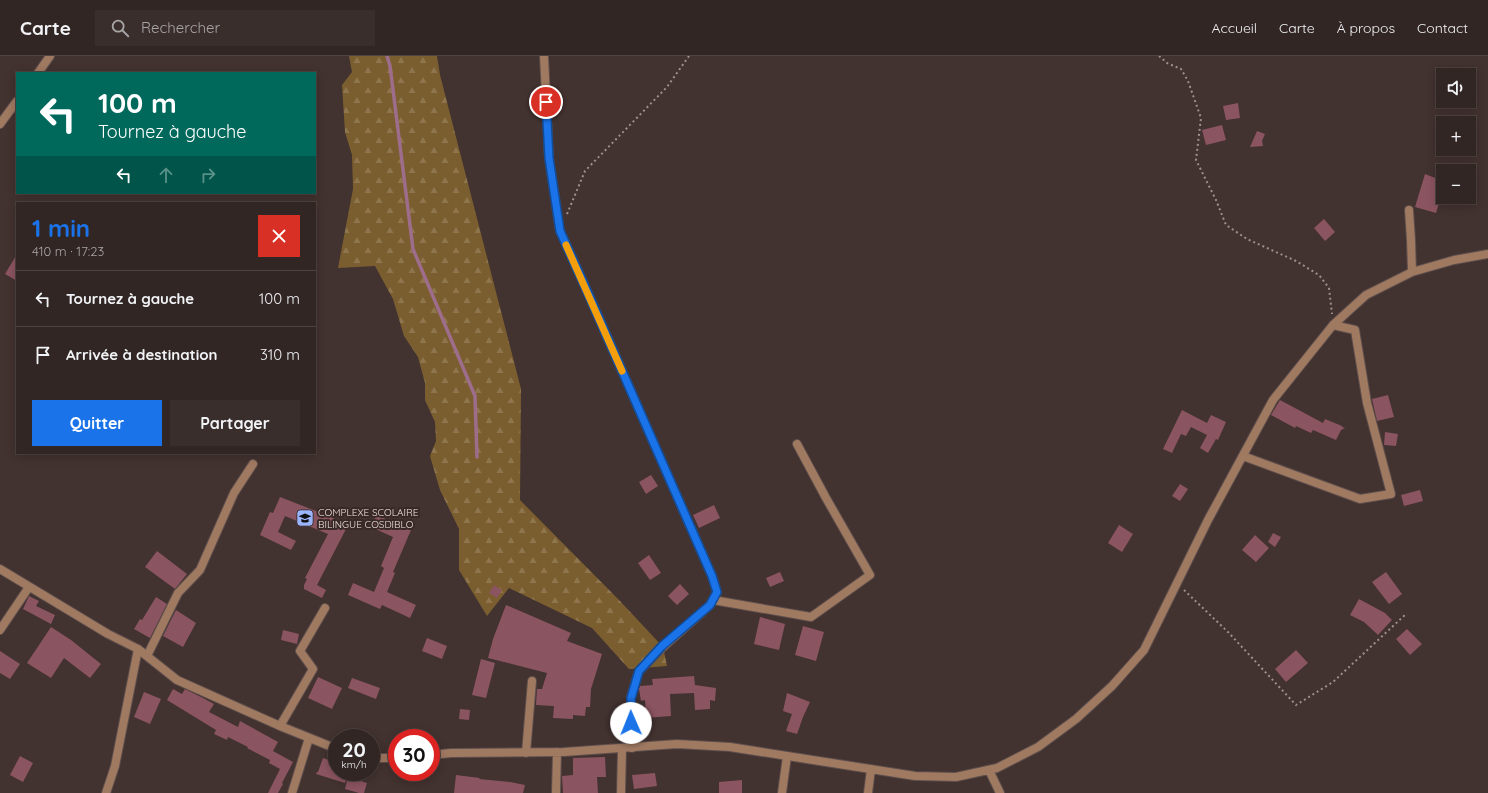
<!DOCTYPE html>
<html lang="fr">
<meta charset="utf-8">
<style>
body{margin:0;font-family:Quicksand,sans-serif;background:#3a2e2c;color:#f1f3f6;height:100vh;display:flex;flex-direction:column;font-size:15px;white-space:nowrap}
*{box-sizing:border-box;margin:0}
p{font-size:13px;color:#a8a5a6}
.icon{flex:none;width:22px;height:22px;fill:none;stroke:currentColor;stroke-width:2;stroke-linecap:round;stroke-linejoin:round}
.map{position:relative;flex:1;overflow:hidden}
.details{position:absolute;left:16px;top:146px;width:300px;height:252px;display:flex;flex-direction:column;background:#322624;border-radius:0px;box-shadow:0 2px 10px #0003,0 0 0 1px #4d4341}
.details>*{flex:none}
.hud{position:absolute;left:16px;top:16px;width:300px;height:122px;border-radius:0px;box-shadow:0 2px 10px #0003,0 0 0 1px #4d4341;background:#00695c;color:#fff;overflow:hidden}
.fabs{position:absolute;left:1436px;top:12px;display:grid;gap:8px}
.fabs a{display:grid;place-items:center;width:40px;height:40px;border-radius:0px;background:#322624;box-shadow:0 2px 10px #0003,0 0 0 1px #4d4341;font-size:20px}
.speed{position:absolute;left:328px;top:673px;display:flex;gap:8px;font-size:20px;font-weight:700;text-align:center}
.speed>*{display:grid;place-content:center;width:52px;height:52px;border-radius:50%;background:#322624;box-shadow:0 2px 10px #0003,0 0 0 1px #4d4341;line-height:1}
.speed small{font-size:10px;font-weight:400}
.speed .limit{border:6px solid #d22;background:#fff;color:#111}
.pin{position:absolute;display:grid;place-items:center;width:34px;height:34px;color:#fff;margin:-17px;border:2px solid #fff;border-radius:50%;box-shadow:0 1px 4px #0007}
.me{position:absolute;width:44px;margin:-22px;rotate:359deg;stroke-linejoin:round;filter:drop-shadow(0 0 3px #0008)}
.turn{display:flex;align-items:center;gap:14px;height:84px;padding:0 16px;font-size:18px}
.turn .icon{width:52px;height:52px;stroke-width:2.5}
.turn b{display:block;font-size:28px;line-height:34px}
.lanes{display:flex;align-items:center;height:38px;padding:0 16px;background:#0003;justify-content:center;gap:20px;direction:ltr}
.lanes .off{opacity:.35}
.round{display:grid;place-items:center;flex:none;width:42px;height:42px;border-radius:0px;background:#3a2e2c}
.summary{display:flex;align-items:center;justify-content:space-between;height:68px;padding:0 16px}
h1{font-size:24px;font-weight:800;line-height:30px;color:#1a73e8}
.action{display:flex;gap:8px;margin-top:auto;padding:8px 16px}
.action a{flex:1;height:46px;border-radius:0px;background:#1a73e8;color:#fff;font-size:16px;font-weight:800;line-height:46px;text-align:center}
.action a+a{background:#3a2e2c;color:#f1f3f6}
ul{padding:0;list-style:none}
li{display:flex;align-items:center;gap:12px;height:56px;padding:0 16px;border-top:1px solid #4d4341}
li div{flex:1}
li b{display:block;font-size:15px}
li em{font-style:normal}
header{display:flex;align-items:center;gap:24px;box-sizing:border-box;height:56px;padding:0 20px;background:#322624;border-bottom:1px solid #4d4341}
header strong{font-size:19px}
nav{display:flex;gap:22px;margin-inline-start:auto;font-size:14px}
.search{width:280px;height:36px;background:#3a2e2c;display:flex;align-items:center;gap:10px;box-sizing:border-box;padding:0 14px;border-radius:0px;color:#a8a5a6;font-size:15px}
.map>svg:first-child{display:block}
.forest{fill:url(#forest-firs)}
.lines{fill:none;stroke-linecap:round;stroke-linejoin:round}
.stream{stroke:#9d6d8b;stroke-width:3.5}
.building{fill:#8b5461}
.street-casing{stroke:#5d4e4c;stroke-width:10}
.path{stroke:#9d908f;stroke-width:2;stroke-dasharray:2 3;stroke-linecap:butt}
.street{stroke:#a07961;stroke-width:8}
.route-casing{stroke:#114b97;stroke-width:10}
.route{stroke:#1a73e8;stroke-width:7}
.slow{stroke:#f59e0b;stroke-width:7}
.labels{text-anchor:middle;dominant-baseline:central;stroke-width:4;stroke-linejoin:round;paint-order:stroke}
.poi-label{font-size:10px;fill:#ebe0df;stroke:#382826;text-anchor:start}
</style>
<header>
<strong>Carte</strong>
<div class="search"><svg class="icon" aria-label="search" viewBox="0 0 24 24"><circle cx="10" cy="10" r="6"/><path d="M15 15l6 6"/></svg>Rechercher</div>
<nav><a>Accueil</a><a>Carte</a><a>À propos</a><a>Contact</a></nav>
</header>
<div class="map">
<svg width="1488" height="737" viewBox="0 0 1488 737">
<defs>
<pattern id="forest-firs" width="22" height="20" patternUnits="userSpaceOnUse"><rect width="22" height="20" fill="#7b5e2f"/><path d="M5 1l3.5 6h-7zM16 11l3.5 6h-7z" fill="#8e754d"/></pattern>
</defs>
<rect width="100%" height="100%" fill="#423230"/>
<!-- forest -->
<path class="forest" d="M349,0H437L440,19L521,333L520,444L620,545L663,591L667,610L629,613L592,572L509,532L487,560L459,514V473L440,434L430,400L436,385L435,366L425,344V327L418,301L404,280L393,243L375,210L338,212L353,133L352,99L345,76L342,29L352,16Z"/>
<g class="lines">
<!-- stream -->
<path class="stream" d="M387,0L390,10L413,193L475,340L477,401"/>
</g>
<!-- building -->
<path class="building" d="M1238,47L1240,62L1226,64L1223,50Z
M1222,69L1226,84L1206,89L1202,74Z
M1257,75L1265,78L1262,85L1263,90L1250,91Z
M1425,118L1443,125V134L1436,157L1415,151Z
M1324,163L1335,176L1325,185L1314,172Z
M17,198V225L5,218Z
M1388,339L1394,361L1377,365L1372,343Z
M1280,344L1323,367L1325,363L1342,370V371L1345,372L1341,374L1336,384L1313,374L1311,377L1296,370L1295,372L1271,359Z
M1182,354L1207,367L1211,359L1226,366L1218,384L1216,383L1208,397L1200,392L1207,379L1191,371L1186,380L1181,378L1172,397L1163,393Z
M1385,376L1398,378L1396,390L1384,389Z
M651,419L658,430L646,438L639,426Z
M1180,428L1188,433L1180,445L1172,440Z
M1420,434L1423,445L1404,450L1401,439Z
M280,441L334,462L332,466L346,473L317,529L326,534L322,542L304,533V529L307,523L305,522L328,478L285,460L278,476L296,485L291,494L260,479L270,456L273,457Z
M714,449L720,462L699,472L693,459Z
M376,459L411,474L393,516L395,517L387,536L416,549L410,562L382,549L380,553L348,539L353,527L374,536L384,512L381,510L393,481L371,471Z
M1119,469L1133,478L1122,496L1108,487Z
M1273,477L1281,481L1275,491L1268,486Z
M1255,479L1269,492L1256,506L1242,494Z
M157,495L187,518L175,533L145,511Z
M649,499L661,517L650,524L638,507Z
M780,516L784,525L770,531L766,522Z
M1386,516L1402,538L1389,548L1372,526Z
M680,528L689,538L677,549L668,540Z
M494,529L502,534L497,542L489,537Z
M29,540L39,545L36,550L55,559L51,568L23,553Z
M156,541L167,548L150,582L134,573L140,563L142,564Z
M1359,543L1385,557L1392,564L1378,579L1364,566L1350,559Z
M506,549L571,577L567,585L602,598L591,633L590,651H586L585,660L573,659V663L553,662L554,650L536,649L537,633H542L547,617L488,602L493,583Z
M176,554L196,567L183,591L163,580Z
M760,561L785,568L779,594L754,588Z
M803,570L824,576L816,605L795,599Z
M51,571L71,584L101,608L90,622L64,602L51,622L27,607Z
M1407,573L1422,588L1410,599L1396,583Z
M283,574L299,578L297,588L281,584Z
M427,582L447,590L442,603L422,595Z
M1296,594L1308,607L1286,626L1275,613Z
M0,595L20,608L10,623L0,617Z
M481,603L495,607L486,642L472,639Z
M694,620L695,629L716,632L715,645L710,644V653L695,654L694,637L670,638L671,660L646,662L645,644L641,645L639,633L640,630L653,629L652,623Z
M318,621L342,632L332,653L308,642Z
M352,622L380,632L376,643L348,632Z
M173,633L182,638L185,633L203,642L214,648L209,656L238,671L240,665L278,686L273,695L293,706L282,727L283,728L278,737H268L280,713L269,707L270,704L247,692L248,691L228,681L227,684L214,678L216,674L167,644Z
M144,636L161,643L150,668L134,661Z
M787,637L810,646L803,661L797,678L786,675L792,658L783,655Z
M460,653L470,654L469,664L459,663Z
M20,700L33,707L23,726L10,719Z
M605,701L606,721H597L598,737H563L562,720L573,719V702Z
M323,702L337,707V716H349L345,727L316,718L317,716H318Z
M655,717L657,730L634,733L632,719Z
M456,719L480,722L479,723L510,726L525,729L523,737H454Z
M348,721L367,727L364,737H359L345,733Z
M742,724V737H719V726Z"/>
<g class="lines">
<defs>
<path id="street" d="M544,0L549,102L560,175L587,235L712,520L717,536L710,549L663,591L639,615L631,641L632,692
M38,17L50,0
M0,68L17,45
M1409,154L1411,184L1412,216
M1243,400L1360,443L1391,438L1367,347L1355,274L1333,269
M0,513L108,578L138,593L177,624L280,670L337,693
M713,544L811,561L870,519L826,442L797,388
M0,574L29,531
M147,600L178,537L200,514L234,437L253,408
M280,670L313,613L300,595L325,552
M526,697L532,625
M431,699L451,697L564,696L677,688L730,691L915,720L956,721L997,712L1038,691L1076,663L1112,630L1144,594L1208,464L1273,344L1333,269L1366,239L1412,216L1454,204L1488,198
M371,702H397
M989,714L1000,737
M106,737L115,710L138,593
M292,737L309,682
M556,737L557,696
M621,737L622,693
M782,737L787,700
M868,737L871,713"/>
</defs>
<!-- street casing -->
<use href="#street" class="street-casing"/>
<!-- path -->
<path class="path" d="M1159,0L1167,7L1181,13L1188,25L1201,62L1196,104L1216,144L1226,169L1247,183L1296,205L1319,219L1329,232L1332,258
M567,158L585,115L667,31L689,0
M1184,534L1228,576L1296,649L1333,626L1406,558"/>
<!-- street -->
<use href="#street" class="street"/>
</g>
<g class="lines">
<defs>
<path id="route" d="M546,46L549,102L560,175L587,235L712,520L717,536L710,549L662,590L639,615L631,642V667"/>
</defs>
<!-- route casing -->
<use href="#route" class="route-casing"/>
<!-- route -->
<use href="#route" class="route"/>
<!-- slow -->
<path class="slow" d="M566,189L622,315"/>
</g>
<!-- icons -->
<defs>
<symbol id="school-square" viewBox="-11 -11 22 22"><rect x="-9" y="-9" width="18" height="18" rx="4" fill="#9bb5fd" stroke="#382826"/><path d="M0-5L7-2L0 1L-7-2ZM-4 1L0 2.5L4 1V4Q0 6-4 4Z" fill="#111"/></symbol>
</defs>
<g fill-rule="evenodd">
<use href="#school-square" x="295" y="452" width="20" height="20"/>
</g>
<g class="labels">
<!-- poi labels -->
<g class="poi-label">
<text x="318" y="456">COMPLEXE SCOLAIRE<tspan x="318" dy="12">BILINGUE COSDIBLO</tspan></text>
</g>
</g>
</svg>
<div class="fabs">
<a><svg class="icon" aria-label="sound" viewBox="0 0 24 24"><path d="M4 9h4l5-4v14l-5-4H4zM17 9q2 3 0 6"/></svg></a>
<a>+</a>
<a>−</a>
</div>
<div class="speed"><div>20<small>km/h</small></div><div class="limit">30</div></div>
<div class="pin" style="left:546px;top:46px;background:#d93025"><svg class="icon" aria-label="arrive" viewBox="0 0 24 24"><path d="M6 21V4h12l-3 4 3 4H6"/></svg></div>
<svg class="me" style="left:631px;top:667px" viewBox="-20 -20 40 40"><circle r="19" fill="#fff"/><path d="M0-13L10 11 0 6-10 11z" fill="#1a73e8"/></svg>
<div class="hud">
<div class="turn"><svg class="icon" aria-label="left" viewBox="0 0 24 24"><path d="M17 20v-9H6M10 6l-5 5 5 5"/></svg><div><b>100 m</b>Tournez à gauche</div></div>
<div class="lanes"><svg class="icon" aria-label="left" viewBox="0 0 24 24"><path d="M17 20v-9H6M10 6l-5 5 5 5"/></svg><svg class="icon off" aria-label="ahead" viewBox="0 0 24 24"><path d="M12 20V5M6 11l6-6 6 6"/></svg><svg class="icon off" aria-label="right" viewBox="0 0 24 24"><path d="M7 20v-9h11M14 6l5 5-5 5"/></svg></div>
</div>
<section class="details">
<div class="summary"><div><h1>1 min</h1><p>410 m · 17:23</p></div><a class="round" style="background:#d93025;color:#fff"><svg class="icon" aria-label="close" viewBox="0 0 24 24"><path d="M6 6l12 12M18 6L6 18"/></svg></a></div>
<ul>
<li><svg class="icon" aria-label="left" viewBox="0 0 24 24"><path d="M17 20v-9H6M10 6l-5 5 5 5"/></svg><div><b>Tournez à gauche</b></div><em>100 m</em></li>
<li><svg class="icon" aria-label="arrive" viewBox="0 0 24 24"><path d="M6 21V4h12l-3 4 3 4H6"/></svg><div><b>Arrivée à destination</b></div><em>310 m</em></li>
</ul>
<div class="action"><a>Quitter</a><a>Partager</a></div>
</section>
</div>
